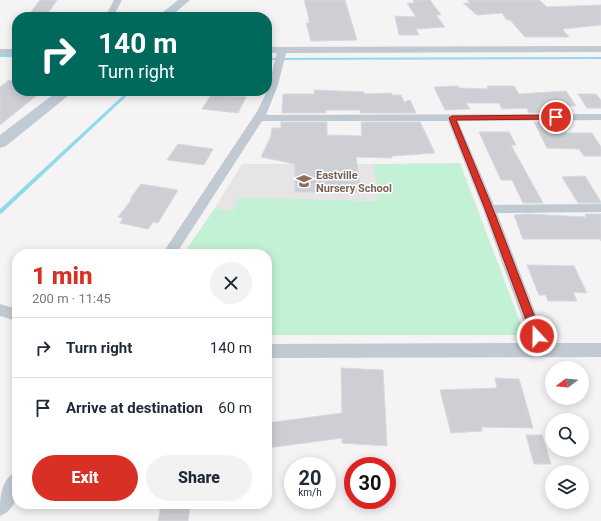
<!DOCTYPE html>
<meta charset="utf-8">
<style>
body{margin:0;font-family:Roboto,sans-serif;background:#f2f2f3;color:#1f2937;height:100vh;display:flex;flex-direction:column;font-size:15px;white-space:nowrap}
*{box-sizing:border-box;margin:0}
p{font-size:13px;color:#747a83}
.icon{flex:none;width:22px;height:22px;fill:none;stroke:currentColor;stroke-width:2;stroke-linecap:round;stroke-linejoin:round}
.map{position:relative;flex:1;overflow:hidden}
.sheet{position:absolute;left:12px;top:249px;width:260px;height:260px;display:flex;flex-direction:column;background:#fff;border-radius:16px;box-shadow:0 2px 10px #0003}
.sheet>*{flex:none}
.hud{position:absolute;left:12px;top:12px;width:260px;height:84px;border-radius:16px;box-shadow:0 2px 10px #0003;background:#00695c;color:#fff;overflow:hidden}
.needle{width:26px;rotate:254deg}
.buttons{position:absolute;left:545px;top:361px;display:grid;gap:8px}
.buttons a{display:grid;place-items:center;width:44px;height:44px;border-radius:50%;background:#fff;box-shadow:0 2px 10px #0003;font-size:20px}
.speed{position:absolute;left:284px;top:457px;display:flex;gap:8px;font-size:20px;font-weight:700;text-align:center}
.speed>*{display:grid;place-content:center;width:52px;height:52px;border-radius:50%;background:#fff;box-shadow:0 2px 10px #0003;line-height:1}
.speed small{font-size:10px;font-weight:400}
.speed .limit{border:6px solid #d22;background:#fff;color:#111}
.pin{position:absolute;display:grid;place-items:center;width:34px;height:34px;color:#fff;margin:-17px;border:2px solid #fff;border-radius:50%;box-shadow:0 1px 4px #0007}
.me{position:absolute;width:44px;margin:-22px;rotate:339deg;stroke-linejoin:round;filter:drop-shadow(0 0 3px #0008)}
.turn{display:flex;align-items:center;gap:14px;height:84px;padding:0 20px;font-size:18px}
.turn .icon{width:52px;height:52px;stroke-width:2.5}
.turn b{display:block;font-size:28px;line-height:34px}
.round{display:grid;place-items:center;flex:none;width:42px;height:42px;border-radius:21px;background:#f2f2f3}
.headline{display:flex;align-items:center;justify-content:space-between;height:68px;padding:0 20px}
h1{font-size:24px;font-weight:800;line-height:30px;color:#d93025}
.cta{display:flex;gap:8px;margin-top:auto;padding:8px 20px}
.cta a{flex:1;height:46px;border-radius:24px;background:#d93025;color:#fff;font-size:16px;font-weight:800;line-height:46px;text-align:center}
.cta a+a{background:#f2f2f3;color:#1f2937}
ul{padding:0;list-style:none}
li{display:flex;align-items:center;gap:12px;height:60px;padding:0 20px;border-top:1px solid #e0e1e3}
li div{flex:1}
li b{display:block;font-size:15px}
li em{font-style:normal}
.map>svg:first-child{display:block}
.education{fill:#e6e4e5}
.green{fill:#c3f1d5}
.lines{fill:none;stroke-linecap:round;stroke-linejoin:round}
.stream{fill:#90daee;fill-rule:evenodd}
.building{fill:#cdcfd5;stroke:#d7d9de}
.minor{fill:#c1cad2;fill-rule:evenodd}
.secondary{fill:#c1cbd6;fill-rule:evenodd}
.route{fill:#d93025;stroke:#8d1f18}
.labels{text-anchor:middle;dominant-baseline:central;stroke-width:3;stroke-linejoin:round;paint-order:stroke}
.education-label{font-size:11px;font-weight:bold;fill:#785e54;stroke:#fff;text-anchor:start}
</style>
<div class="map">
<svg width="601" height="521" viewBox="0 0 601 521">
<rect width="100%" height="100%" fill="#f5f3f3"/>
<!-- education -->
<path class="education" d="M242,164H374L379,201L239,199L233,211L215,208Z"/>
<!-- green -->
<path class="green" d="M460,163L525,335H267V254H183L215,208L233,211L239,198L378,201L374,164Z"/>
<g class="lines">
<!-- stream -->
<path class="stream" d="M0,55H17V57H0Z
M601,57V59L267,60V58Z
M128,91H132L2,213L0,214V209Z"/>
</g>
<!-- building -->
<path class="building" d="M40,0H57L48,13L31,12Z
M304,0H345L357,40L311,41L306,23H309V18Z
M413,0H430L441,15H436L445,27L416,29L419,35H399L395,16L416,17L407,3H414Z
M467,0H539L547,7L601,5V25L562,29L569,37H525L510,20H507L502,13L477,15L463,3H470Z
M9,80L17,82V91H23L36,96L0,125V87Z
M458,86L459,88L488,89L487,86H514L519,94L566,91L576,106H548L552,113H529L527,108L502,109L499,103H466L470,109L445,110L434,87Z
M314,90L364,92V94L392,93V95H401L404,102L410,100L416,113H360V110H326V113H282L283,94H315Z
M578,94H596L601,100V108H587Z
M211,95L246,97L238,113L202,109Z
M281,122H327V135L362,136L361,122H420L435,153L392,156V158L356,157L361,192H295V164L261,157L271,136L272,128H281Z
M534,122H559L566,133H592L601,147V156H584L579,149L547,148Z
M479,132H509L516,145H511L543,203H523L512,180H501Z
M178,144L213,149L204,165L167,160Z
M585,176L601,202V203H578L562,177Z
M141,184L178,190L158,223L153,222L148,229L120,223L123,218L118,217L132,199H130Z
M528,214L586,217L585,214H601V241L600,239H523L514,215Z
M527,265L574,266L587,293L573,292L577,301H548L546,295H539Z
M341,368L383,370L387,446L342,443V438L267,448V423L342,413Z
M495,378L519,379L533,428L481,427L482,431L451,433L440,390L497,388Z
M526,435H542L551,464H534Z
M161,506L190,507L188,521H158Z"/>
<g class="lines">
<!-- minor -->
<path class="minor" d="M114,0H122L113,17H105Z
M601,46V52L286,53L278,85L266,115L601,114V120L458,121L494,205L601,204V212L497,213L547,343H601V357L267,358V344L531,343L483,209L448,121H262L176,254H162L258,110L267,91L277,53H267V47Z
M0,49H17V55H0Z
M0,304L17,309V321L0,316Z
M17,471C17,489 20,508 0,516C0,498 0,480 17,471Z"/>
<!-- secondary -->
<path class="secondary" d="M178,0H190L170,17H157Z
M58,91H74L6,146L0,148V135Z"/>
</g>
<!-- route -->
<path class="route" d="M556,115L560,117L559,119L456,120L493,209L542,336L540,339L537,340L533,339L532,336L485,209L449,118L452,116Z"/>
<!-- icons -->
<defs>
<symbol id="school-bare" viewBox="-9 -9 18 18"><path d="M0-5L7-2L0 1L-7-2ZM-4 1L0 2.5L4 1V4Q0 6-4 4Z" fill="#8d6e63" stroke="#fff" stroke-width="2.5" paint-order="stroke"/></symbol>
</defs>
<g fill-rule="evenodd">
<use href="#school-bare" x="293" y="170" width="22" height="22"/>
</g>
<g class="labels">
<!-- education labels -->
<g class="education-label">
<text x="316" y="175">Eastville<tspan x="316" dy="13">Nursery School</tspan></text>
</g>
</g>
</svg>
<div class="buttons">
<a><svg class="needle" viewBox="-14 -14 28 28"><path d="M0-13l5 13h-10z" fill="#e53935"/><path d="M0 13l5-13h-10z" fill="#747a83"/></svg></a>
<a><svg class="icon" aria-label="search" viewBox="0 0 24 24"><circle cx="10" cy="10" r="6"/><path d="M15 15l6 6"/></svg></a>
<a><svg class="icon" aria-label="layers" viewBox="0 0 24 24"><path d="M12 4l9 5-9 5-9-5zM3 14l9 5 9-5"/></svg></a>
</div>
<div class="speed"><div>20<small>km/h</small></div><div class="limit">30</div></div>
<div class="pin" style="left:556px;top:117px;background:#d93025"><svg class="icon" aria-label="arrive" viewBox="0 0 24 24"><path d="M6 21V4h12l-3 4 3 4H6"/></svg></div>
<svg class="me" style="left:537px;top:336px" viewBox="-20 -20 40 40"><circle r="17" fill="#d93025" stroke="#fff" stroke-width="3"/><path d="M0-11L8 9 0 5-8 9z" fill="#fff"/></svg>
<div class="hud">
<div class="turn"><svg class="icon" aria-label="right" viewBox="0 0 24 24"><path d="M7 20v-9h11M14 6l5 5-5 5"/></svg><div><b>140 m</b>Turn right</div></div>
</div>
<section class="sheet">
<div class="headline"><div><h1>1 min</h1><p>200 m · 11:45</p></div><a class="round"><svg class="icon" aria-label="close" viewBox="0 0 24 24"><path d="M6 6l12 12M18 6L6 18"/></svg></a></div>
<ul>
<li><svg class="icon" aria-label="right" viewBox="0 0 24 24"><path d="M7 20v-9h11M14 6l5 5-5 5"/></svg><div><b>Turn right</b></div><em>140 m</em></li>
<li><svg class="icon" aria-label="arrive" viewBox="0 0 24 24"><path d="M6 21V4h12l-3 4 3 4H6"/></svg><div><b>Arrive at destination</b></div><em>60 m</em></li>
</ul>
<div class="cta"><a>Exit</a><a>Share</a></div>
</section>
</div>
